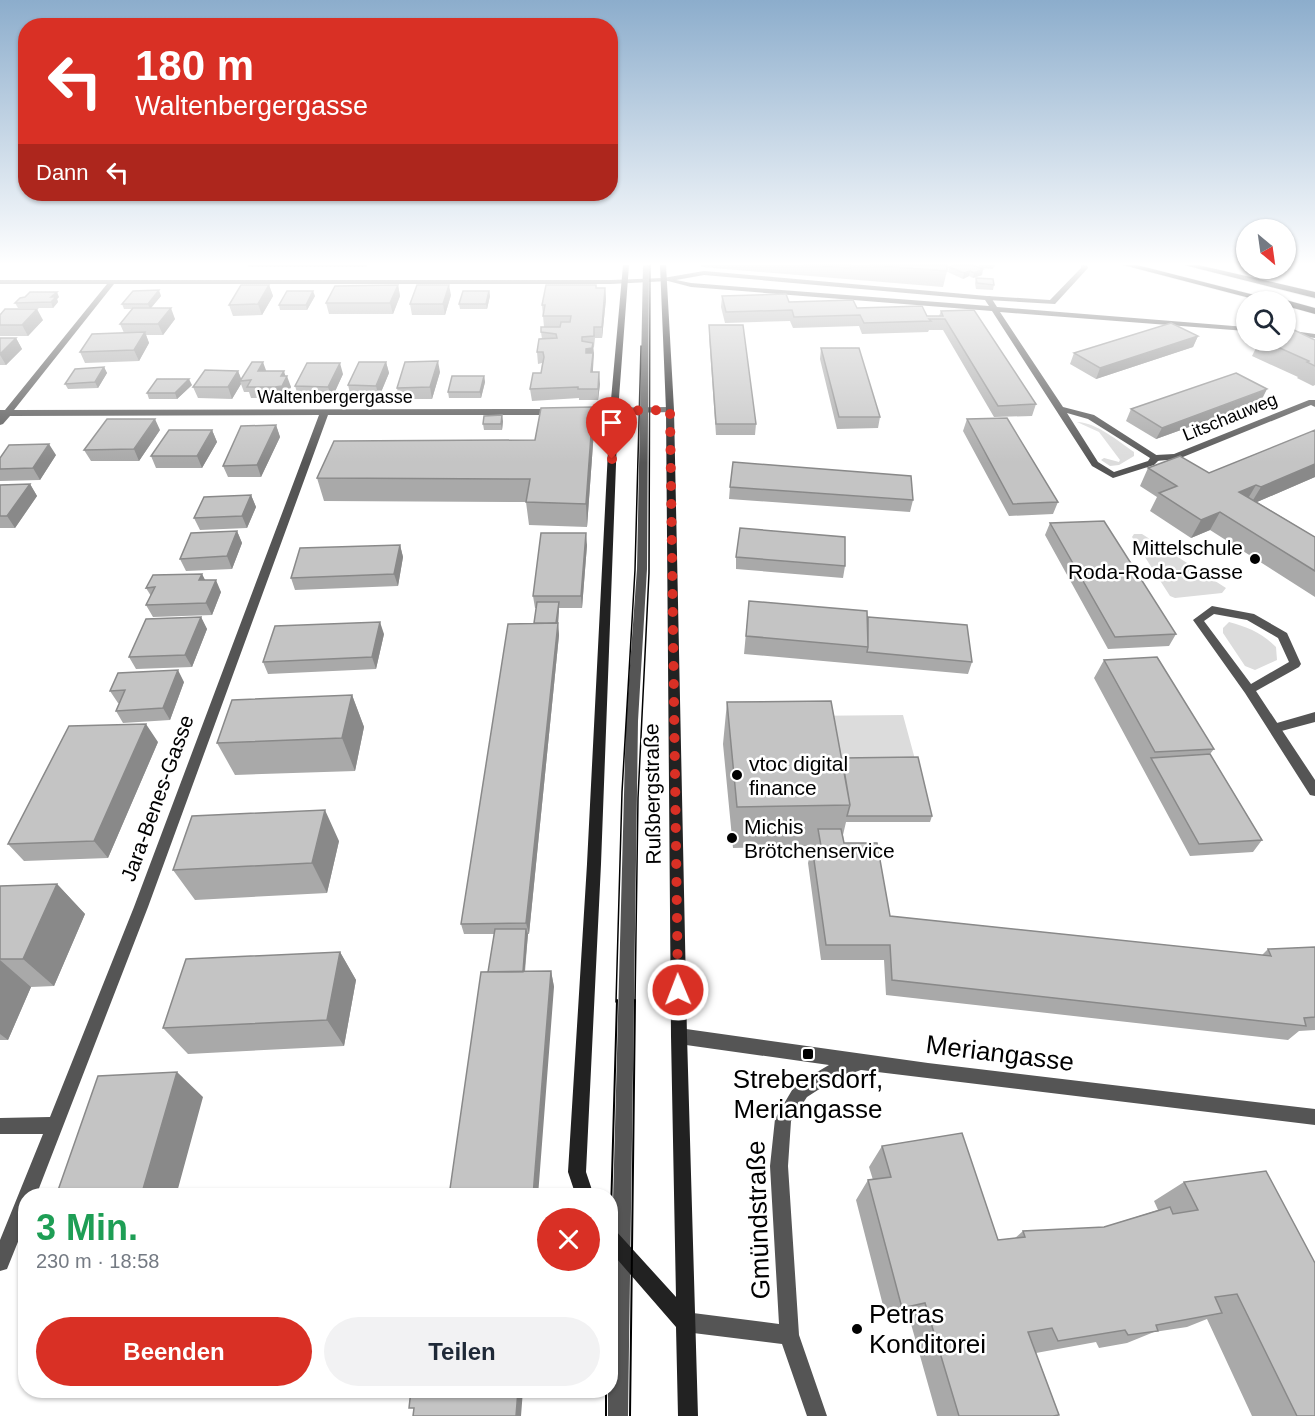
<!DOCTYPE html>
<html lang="de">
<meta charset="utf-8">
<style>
body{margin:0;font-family:Helvetica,sans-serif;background:#f2f2f3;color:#1f2937;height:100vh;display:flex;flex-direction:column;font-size:22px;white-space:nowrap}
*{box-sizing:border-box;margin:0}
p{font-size:20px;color:#747a83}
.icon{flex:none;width:33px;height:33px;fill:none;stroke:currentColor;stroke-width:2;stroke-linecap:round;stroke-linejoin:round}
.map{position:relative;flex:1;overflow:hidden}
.sheet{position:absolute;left:18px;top:1188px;width:600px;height:210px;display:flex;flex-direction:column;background:#fff;border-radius:24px;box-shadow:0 2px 4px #0004}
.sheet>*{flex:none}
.top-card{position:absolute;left:18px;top:18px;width:600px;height:183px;border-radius:24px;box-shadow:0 2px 4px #0004;background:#d93025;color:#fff;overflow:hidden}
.needle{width:39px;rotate:151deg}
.tools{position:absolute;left:1236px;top:219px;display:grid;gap:12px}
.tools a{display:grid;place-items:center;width:60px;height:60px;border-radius:50%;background:#fff;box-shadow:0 2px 4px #0004;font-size:30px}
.pin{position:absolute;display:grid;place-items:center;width:51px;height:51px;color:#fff;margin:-62px -26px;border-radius:50% 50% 50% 0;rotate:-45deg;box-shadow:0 0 6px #0007}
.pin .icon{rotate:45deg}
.me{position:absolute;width:66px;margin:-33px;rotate:359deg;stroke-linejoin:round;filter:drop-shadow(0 0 4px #0008)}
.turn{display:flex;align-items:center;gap:21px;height:126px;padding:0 18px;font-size:27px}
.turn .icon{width:78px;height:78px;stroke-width:2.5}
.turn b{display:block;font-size:42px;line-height:51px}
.then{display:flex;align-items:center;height:57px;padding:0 18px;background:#0003;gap:12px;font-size:22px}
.round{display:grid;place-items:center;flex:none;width:63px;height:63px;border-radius:32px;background:#f2f2f3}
.headline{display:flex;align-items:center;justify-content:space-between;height:102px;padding:0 18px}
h1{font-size:36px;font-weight:700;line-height:45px;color:#1e9e55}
.cta{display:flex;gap:12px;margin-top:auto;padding:12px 18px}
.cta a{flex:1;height:69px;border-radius:36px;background:#d93025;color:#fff;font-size:24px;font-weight:700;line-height:69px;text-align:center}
.cta a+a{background:#f2f2f3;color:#1f2937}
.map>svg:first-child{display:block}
.green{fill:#dcdcdc}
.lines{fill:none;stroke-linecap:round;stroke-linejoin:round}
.primary-casing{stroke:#dbdbdb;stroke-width:1}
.lane{fill:#555;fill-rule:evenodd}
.street{fill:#555;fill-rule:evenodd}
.secondary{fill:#222;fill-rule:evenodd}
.primary{fill:#000;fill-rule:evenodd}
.tram-far1{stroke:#000;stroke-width:1.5}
.tram{stroke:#000;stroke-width:2}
.wall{fill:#a9a9a9}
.shaded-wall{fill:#898989}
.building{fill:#c4c4c4;stroke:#898989;stroke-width:1.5}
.route{stroke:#d93025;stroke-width:10;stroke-dasharray:0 18}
.poi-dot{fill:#000;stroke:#fff;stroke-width:2}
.labels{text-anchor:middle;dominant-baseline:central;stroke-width:5;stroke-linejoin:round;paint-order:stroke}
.far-street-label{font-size:18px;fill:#000;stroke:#fff}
.poi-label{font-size:21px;fill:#000;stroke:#fff;text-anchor:start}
.street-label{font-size:21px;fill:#000;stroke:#fff}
.near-street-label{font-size:26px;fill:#000;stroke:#fff}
.near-poi-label{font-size:26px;fill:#000;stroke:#fff}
</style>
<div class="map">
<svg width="1315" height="1416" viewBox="0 0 1315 1416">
<rect width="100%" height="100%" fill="#fff"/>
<!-- green -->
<path class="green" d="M1077,422C1096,422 1119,442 1134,452V456L1119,465L1110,466L1101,460L1104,458L1119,462L1120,460L1099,432Z
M1134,534H1142L1226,588L1222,593L1175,598L1170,596L1132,537Z
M1229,622C1248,627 1262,633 1276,647L1277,660L1255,670L1245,666L1223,633V628Z
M903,715L916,763L826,764L797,716Z"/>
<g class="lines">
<defs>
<path id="primary" d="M1123,265H1137L1282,302H1265Z
M1184,265H1198L1315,292V298Z
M1286,300L1315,308V314L1286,306V302H1283Z"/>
</defs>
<!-- primary casing -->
<use href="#primary" class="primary-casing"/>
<!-- lane -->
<path class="lane" d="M643,265H649L647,569L638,721L628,1416H608V1390H610V1313L626,721L637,569Z
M1081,265H1087L1088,268L1055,304L987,300L983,298L987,296L1050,300L1081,268Z
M1309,400H1315V407L1311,405L1178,459L1156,461L1151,458L1156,455L1174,454Z
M1315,712V722L1274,733L1270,731L1268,728L1270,725Z"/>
<!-- street -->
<path class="street" d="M704,271L987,296H990L997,307L1246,327V331L1000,312L1063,407L1094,415L1161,458L1154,465L1113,478L1092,466L992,311L691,287L668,281L611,284H114L14,410L557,409L561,412L557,415H328L148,907L36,1196H26V1222L7,1269L0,1271V1240L43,1134H0V1118L50,1117L134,907L319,415L10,416L3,424L0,425V410H5L107,284H0V280H611L663,278ZM704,275L985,300L989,306L691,283L676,280ZM1067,413L1088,419L1150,458L1148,461L1114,472L1098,462Z
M1286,330L1315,334V338L1286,334Z
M670,407L674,410L673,412L577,414L573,411L577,408Z
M1212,606L1254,614L1287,633L1301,664L1299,667L1256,691L1315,780V796L1310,795L1245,693L1193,620ZM1214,614L1247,620L1278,638L1289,662L1251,684L1204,621Z
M679,1028L928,1063L1315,1109V1125L861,1070L835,1079L807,1097L791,1121L788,1166L799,1335L827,1416H807L782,1344L685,1332L678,1329L675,1322L678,1315L685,1312L779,1324L770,1166L775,1119L795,1085L829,1065L679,1044L673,1042L671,1036L673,1030Z"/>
<!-- secondary -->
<path class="secondary" d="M623,265H629L618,411L601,864L586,1172L594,1196H576L568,1172L587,864L610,411Z
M660,265H666L674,410L687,1036L698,1416H678L676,1327L610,1251V1228L616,1231L676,1297L671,1036L666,410Z"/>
<!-- primary -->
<use href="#primary" class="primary"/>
<!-- tram-far1 -->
<path class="tram-far1" d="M616,1002L622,792L635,570L641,346
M635,1002L638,798L649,573L650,265"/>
<!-- tram -->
<path class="tram" d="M610,1247L617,1000
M606,1390V1416
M630,1416L635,1000"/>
</g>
<!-- wall -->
<path class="wall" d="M248,265H367L366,267H249Z
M701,265H947V271L943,287L701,267Z
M979,265H995L993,269L981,268L983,269L982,275L973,278L969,276L963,279L948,272L949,267L980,268Z
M976,278L994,285L993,290L976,289L975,283Z
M269,285L273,296L262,315L233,316L229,305Z
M398,285L400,296L393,314H329L326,303Z
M596,288H605L606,299L602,338H595L594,347L593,348V372L600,384L598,400H579V398L532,401L530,389L541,373L542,363L538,364L537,352L542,339L541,332L560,327H544L542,305Z
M489,291L490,296L487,309H460L459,304Z
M451,295L445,315H412L410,304Z
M161,296L151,308L175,319L163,335H146L149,343L139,361L85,363L80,352L124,333L120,324L132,309H124L122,304Z
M315,296L307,310H280L279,305Z
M722,296L857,308L927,316H939L941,311L1036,404L1032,416L994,417L943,330H929L928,332L862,334L859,326L793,328L790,321L725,323L721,307Z
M59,297L57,299L58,302L53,308H18L15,303Z
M0,315L43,320L28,336H0Z
M709,325L756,424L755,435H716L709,336Z
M1198,336L1193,347L1096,379L1070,364L1074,353Z
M0,338H16L22,349L6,365H0Z
M1260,340H1315V385L1313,386L1297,378L1298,377L1252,356Z
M821,348L880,417L878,428L837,429L820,359Z
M386,362L389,373L379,397H351L348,385Z
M104,367L107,373L98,388L68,389L65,384Z
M238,371L241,379L266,371L285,376L291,387L286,397L279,398H251L249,392H244L241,384L232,399L198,398L193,387Z
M440,372L432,399H399L397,388Z
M343,374L332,398H299L295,386Z
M484,376L485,382L481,398H449L448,392Z
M192,385L177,399H149L147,393Z
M1261,401L1156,439L1126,421L1131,409Z
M593,407L594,430L587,527L529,525L526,502L324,501L317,478L535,440Z
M967,419L1058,502L1053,514L1009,516L963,431Z
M503,421L502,430H484L483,424Z
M276,425L280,437L261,477H228L223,466Z
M160,430L139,461H91L84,450Z
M212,430L217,442L202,468H156L151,456Z
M1315,430V477L1257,502L1315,537V597L1210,530L1191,538L1150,511L1157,497L1140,486L1148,468L1209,473Z
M56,455L40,480L0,481V458Z
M30,484L37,496L15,528H0V485Z
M730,487L913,500L910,512L729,499Z
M251,495L256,507L247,528L200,530L194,518Z
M1050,523L1176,634L1169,646L1108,649L1045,535Z
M237,531L242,543L232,569L186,571L180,559Z
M400,545L403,557L398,586L295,590L291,578Z
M587,545L582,608H559L558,624L559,635L529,934H528L525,972L551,971L554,987L488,972L494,934H464L461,924L534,623L536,608H535L533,596Z
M736,557L845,566L843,578L736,569Z
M202,574L205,580L221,592L212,615L153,617L146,605L151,596L146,588Z
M749,601L868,617L972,662L968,674L744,654Z
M201,617L207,629L192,667L136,669L129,657Z
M384,634L376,669L268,674L263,662Z
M1104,660L1214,749L1210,754L1262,840L1253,852L1190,856L1094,678Z
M184,682L170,720L123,723L116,711L119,703H118L110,691Z
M352,695L364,727L355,771L235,775L217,743Z
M727,702L842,758L932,816L930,822H846L843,835L844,843L890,916L1262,955L1268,949L1315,947V1030L1299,1031L1288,1040L886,995L884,960H821L808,863L812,846L733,848L723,744Z
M158,742L108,858L24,861L8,844Z
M339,841L327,893L195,900L173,870Z
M57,884L85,914L54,986L31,987L8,1040H0V886Z
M340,952L356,980L344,1046L188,1054L163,1028Z
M882,1146L998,1240L1015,1238L1023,1231L1104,1227L1158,1210L1154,1201L1184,1182L1315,1416H1252L1207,1319L1187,1327L1154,1332L1127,1343L1099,1348L1096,1342L1036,1353L1059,1415L1055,1416H937L909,1317L887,1321L856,1200L868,1180H873L869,1167Z"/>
<!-- shaded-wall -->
<path class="shaded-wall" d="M983,269L982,275L973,278L974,273Z
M970,271L969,276L963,279L964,273Z
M269,285L273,296L262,315L258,304Z
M398,285L400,296L393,314L390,303Z
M449,285L451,295L445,315L443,304Z
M605,288L606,299L602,338V327Z
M159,290L161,296L150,309L148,304Z
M313,291L315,296L307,310L306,305Z
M489,291L490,296L487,309L486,304Z
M57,292L59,297L57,299L58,302L53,308L51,302V297Z
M171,308L175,319L163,335L158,324Z
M37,309L43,320L28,336L22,325Z
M145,332L149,343L139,361L134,350Z
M1198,336L1193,347L1096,379L1100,368Z
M16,338L22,349L6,365L0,355V354Z
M593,343L594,354L592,384L587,360L586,349Z
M438,361L440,372L432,399L430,387Z
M263,362L267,373L258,371Z
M386,362L389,373L379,397L376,386Z
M340,363L343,374L332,398L328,387Z
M104,367L107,373L98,388L95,382Z
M238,371L242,381H240L241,384L232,399L228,387Z
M284,371L286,378L287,376L291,387L286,397L279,398L275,387Z
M599,372L600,384L598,400V389Z
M484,376L485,382L481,398L480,392Z
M189,379L192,385L177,399L175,393Z
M1267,389L1261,401L1156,439L1162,428Z
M593,407L594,430L587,527L586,504Z
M502,415L503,421L502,430L501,424Z
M155,419L160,430L139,461L134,449Z
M276,425L280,437L261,477L257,465Z
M212,430L217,442L202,468L197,456Z
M49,444L56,455L40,480L33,468Z
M1315,464V477L1250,505L1261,487Z
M30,484L37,496L15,528L7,516Z
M1256,485L1246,502L1239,492Z
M251,495L256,507L247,528L242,516Z
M1220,512L1210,530L1191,538L1201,520Z
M237,531L242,543L232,569L227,556Z
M586,533L587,545L582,608L581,596Z
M400,545L403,557L398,586L394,574Z
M202,574L208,586L199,580Z
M216,580L221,592L212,615L206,603Z
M559,602V608L558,624L559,635L529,934L526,923Z
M201,617L207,629L192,667L185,655Z
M380,622L384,634L376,669L372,657Z
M178,670L184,682L170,720L163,708Z
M352,695L364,727L355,771L342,738Z
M146,724L158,742L108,858L94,841Z
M325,810L339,841L327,893L312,863Z
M57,884L85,914L54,986L23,959Z
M526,929L528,934L523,987L522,981Z
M340,952L356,980L344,1046L327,1020Z
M0,960L31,987L8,1040L0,1034Z
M551,971L554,987L538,1196H533Z
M177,1072L203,1097L176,1196H141Z
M518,1390H523L521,1416H516Z"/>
<!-- building -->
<path class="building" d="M804,265H850V268Z
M869,265H947V271Z
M954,265H973L983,269L974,273L970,271L964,273L949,267Z
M976,278L993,279L994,285L977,283Z
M241,285H269L258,304L229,305Z
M398,285L390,303H326L335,286Z
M417,285H449L443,304H410Z
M546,285H596V288H605L602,327H594V336L582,337V341L593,343L592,348L586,349V353H593L591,372H599L598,389H578V387L530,389L533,373H541L544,357L543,352H537L539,339L557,338L556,334L541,332V327H560L561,322H570L571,316H543L545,305H542Z
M159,290L148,304H122L133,291Z
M287,291H313L306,305H279Z
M463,291H489L486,304H459Z
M30,292H57L51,297H56L51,302L15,303L20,298L25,297Z
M786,294L789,302L853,300L857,308L922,306L927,316H943L941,311L974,310L1036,404L998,406L945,319H929L931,321L864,323L860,315L794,317L792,310L726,312L722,296Z
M133,308H171L158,324H120Z
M5,309H37L22,325H0V315Z
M1171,323L1198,336L1100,368L1074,353Z
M709,325H743L756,424H716Z
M1292,329L1315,340V366L1307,362L1309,361L1262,340H1286V331Z
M145,332L134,350L80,352L92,334Z
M0,338H16L0,354Z
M821,348H859L880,417H839Z
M438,361L430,387L397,388L405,362Z
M252,362H263L258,371H284L281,376H287L282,386L275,387H247L251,380L240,381Z
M359,362H386L376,386L348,385Z
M307,363H340L328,387L295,386Z
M104,367L95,382L65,384L75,369Z
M205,370L238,371L228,387H193Z
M1236,373L1267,389L1162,428L1131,409Z
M452,376H484L480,392H448Z
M157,379H189L175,393H147Z
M593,407L586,504L526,502L530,479L317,478L334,441L535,440L541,408Z
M502,415L501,424H483L484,416Z
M1007,418L1058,502L1013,504L967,419Z
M107,419H155L134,449L84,450Z
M276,425L257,465L223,466L241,426Z
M169,430H212L197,456H151Z
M1315,430V464L1261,487L1256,485L1239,492L1315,537V571L1220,512L1201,520L1159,493L1177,486L1148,468L1180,456L1209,473Z
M49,444L33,468L0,469V458L9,445Z
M733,462L911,476L913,500L730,487Z
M30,484L7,516H0V485Z
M251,495L242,516L194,518L204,497Z
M1104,521L1176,634L1115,637L1050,523Z
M740,528L845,537V566L736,557Z
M237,531L227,556L180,559L191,533Z
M541,533H586L581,596H533Z
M400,545L394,574L291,578L300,548Z
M202,574L199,580H216L206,603L146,605L155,587L146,588L153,575Z
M749,601L867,611L868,647L746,636Z
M537,602H559L556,623H534Z
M201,617L185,655L129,657L146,619Z
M868,617L967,625L972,662L867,652L868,647Z
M380,622L372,657L263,662L275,626Z
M558,623L526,923L461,924L508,624Z
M1157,657L1214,749L1155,752L1104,660Z
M178,670L163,708L116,711L125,690L110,691L118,673Z
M352,695L342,738L217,743L232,700Z
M831,701L850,805L737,807L727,702Z
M146,724L94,841L8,844L69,726Z
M1210,754L1262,840L1199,844L1151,758Z
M918,757L932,816H847L850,805L842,758Z
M325,810L312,863L173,870L192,816Z
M818,829H841L844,843H877L890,916L1271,956L1268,949L1315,947V1017L1304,1018L1306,1026L892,980L890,945H826L812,846H821Z
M57,884L23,959H0V886Z
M495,929H526L523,972H488Z
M340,952L327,1020L163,1028L186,959Z
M551,971L533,1196H449L481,972Z
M177,1072L141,1196H56L98,1076Z
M962,1133L998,1240L1025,1237L1023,1231L1104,1227L1170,1207L1173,1214L1198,1210L1184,1182L1266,1171L1315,1263V1416H1297L1237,1294L1215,1297L1222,1313L1156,1325L1158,1331L1128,1335L1125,1330L1058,1341L1052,1328L1028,1332L1059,1415L1053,1416H959L925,1303L902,1308L868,1180L891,1177L882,1146Z
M411,1390H518L516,1416H413L414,1408H409Z"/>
<!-- sky -->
<linearGradient id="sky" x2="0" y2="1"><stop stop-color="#8cadcc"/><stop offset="0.57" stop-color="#fff"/><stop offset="1" stop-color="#fff" stop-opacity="0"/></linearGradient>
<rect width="1315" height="463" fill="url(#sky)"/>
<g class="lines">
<!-- route -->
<path class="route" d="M612,459L614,411L670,410L678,990"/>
</g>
<!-- markers -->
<g class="poi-dot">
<circle cx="1255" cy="559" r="6"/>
<circle cx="737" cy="775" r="6"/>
<circle cx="732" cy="838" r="6"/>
<rect x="802" y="1048" width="12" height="12" rx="3"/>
<circle cx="857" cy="1329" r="6"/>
</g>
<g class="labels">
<!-- far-street labels -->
<g class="far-street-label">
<text x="335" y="397">Waltenbergergasse</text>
<text transform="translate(1230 417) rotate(-22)">Litschauweg</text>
</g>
<!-- poi labels -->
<g class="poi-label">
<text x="1243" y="547" text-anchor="end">Mittelschule<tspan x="1243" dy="24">Roda-Roda-Gasse</tspan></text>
<text x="749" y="763">vtoc digital<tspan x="749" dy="24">finance</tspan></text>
<text x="744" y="826">Michis<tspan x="744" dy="24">Brötchenservice</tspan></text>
</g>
<!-- street labels -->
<g class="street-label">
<text transform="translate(652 794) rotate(-91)">Rußbergstraße</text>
<text transform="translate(157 798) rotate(-70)">Jara-Benes-Gasse</text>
</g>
<!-- near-street labels -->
<g class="near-street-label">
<text transform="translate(1000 1053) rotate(7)">Meriangasse</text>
<text transform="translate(758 1220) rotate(-92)">Gmündstraße</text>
</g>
<!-- near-poi labels -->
<g class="near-poi-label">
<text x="808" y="1079">Strebersdorf,<tspan x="808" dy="30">Meriangasse</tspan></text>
<text x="869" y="1314" text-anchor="start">Petras<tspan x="869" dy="30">Konditorei</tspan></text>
</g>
</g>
</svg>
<div class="tools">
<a><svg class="needle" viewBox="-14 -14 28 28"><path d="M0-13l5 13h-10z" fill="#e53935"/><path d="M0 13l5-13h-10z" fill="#747a83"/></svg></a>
<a><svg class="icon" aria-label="search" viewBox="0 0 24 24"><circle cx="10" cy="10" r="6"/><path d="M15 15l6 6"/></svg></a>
</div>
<div class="pin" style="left:612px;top:459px;background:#d93025"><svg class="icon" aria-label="arrive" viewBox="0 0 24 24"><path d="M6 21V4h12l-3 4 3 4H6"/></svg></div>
<svg class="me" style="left:678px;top:990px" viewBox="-20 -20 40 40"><circle r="17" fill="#d93025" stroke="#fff" stroke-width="3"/><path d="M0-11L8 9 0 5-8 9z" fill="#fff"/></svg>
<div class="top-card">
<div class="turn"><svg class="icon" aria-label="left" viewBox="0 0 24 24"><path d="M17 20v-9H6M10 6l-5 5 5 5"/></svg><div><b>180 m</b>Waltenbergergasse</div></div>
<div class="then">Dann<svg class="icon" aria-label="left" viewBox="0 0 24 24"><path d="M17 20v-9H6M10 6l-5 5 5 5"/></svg></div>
</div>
<section class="sheet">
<div class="headline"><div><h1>3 Min.</h1><p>230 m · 18:58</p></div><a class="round" style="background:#d93025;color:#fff"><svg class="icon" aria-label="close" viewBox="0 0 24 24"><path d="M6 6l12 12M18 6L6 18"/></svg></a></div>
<div class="cta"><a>Beenden</a><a>Teilen</a></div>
</section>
</div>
